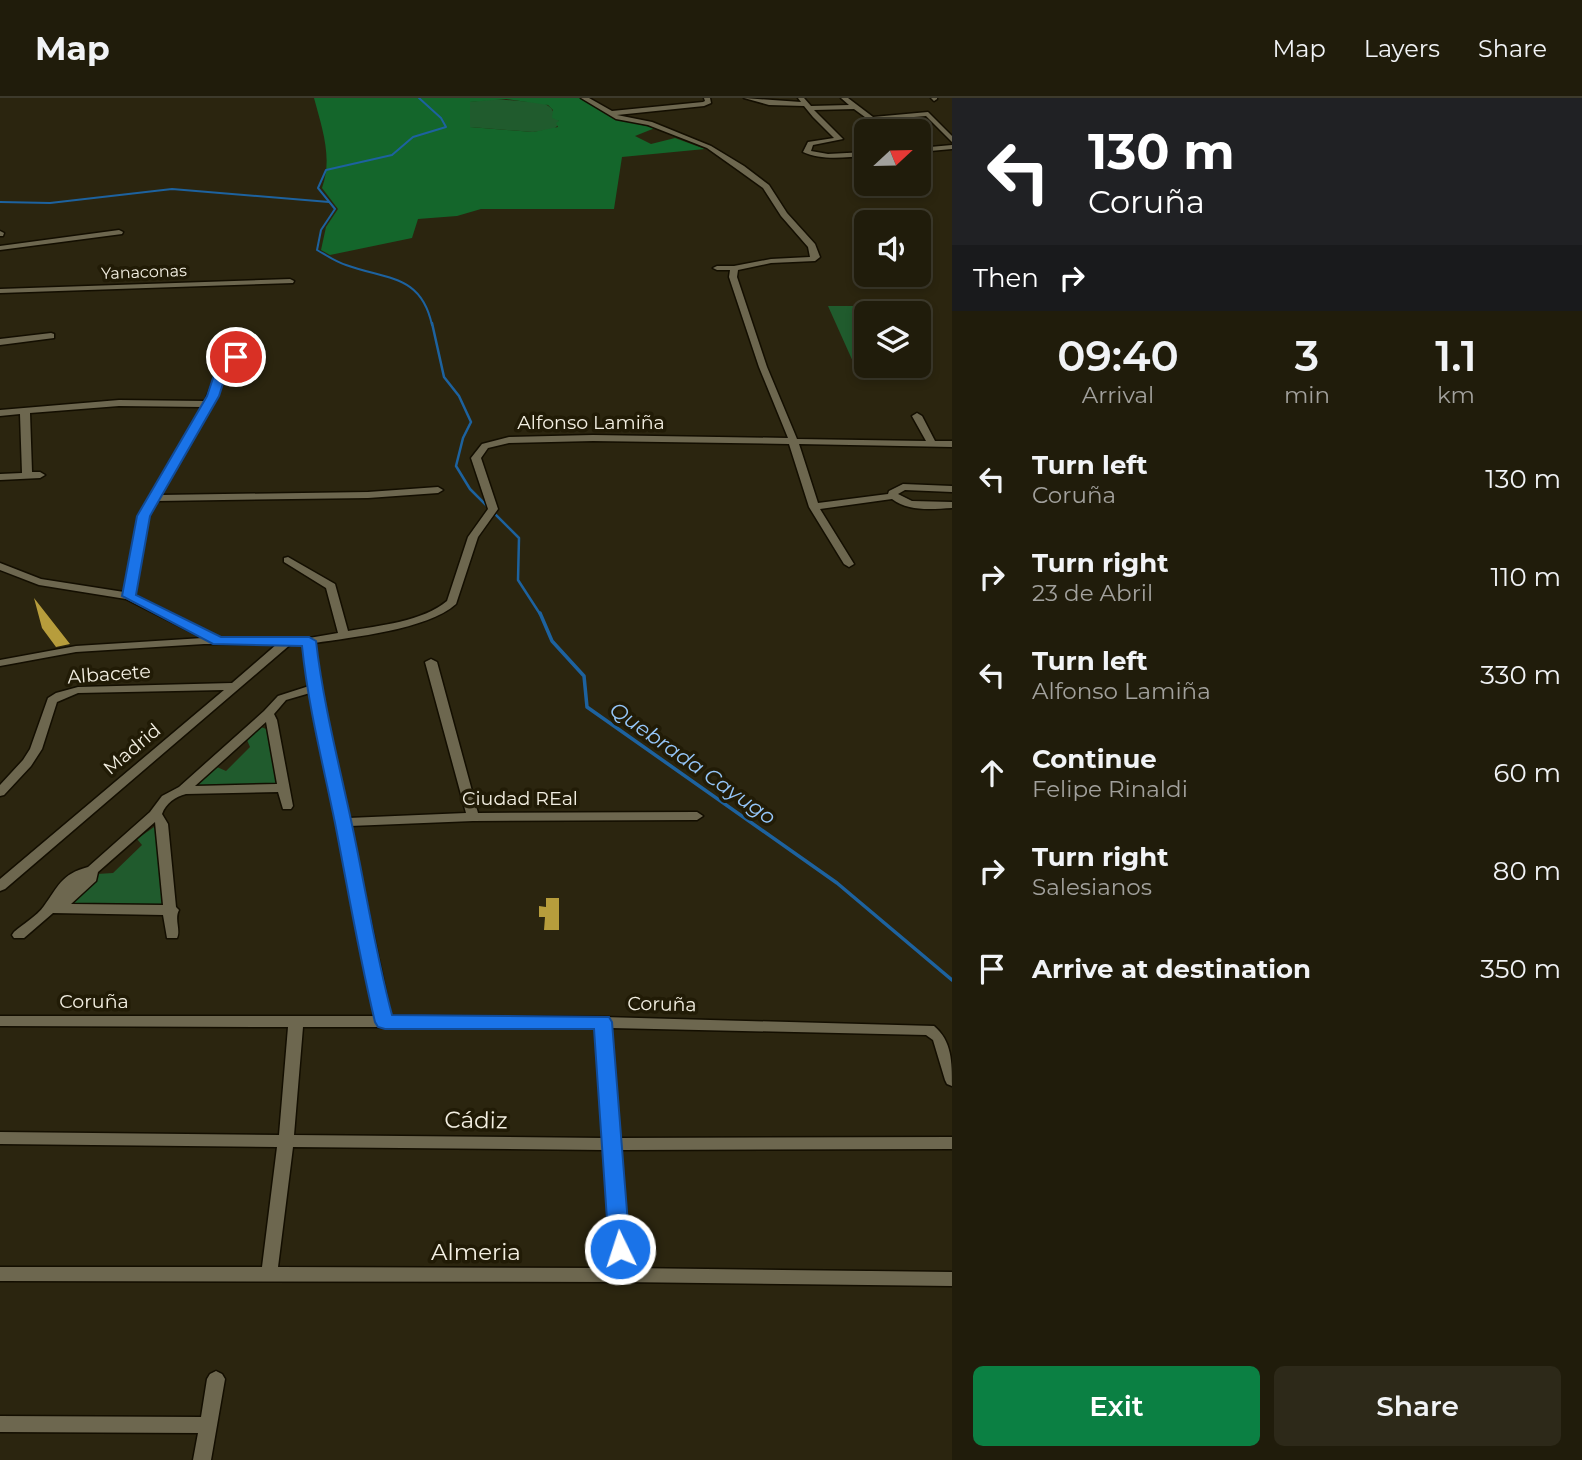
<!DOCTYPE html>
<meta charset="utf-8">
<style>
body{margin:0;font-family:Montserrat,sans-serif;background:#2d2919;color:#f1f3f6;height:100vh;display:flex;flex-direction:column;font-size:26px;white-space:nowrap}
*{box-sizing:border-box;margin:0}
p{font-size:23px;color:#a2a19d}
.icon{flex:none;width:38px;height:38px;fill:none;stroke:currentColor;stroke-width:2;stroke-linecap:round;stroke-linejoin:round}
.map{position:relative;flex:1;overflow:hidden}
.sheet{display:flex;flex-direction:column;background:#201c0b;width:630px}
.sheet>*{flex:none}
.guide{background:#202124;color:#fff;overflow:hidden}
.needle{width:46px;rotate:68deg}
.controls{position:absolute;left:854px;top:21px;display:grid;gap:14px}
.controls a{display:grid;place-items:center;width:77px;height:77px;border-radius:10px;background:#201c0b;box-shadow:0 4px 10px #0003,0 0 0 2px #3d3a2c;font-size:35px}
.pin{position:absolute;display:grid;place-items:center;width:60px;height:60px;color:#fff;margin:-30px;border:4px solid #fff;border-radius:50%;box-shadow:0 2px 7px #0007}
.me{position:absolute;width:77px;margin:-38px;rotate:356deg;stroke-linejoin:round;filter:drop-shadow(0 0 5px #0008)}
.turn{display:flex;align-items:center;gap:24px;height:147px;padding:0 21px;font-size:32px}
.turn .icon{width:91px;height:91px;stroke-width:2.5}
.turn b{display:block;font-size:49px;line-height:60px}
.then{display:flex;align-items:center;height:66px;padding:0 21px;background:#0003;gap:14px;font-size:26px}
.eta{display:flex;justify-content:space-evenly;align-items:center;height:119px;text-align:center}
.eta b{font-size:42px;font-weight:600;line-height:49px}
.button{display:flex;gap:14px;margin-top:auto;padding:14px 21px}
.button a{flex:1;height:80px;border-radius:10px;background:#0b8043;color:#fff;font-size:28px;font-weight:600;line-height:80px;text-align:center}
.button a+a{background:#2d2919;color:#f1f3f6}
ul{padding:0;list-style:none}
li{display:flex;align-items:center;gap:21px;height:98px;padding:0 21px}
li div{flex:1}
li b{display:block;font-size:26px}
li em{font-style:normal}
header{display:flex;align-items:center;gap:42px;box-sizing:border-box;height:98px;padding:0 35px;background:#201c0b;border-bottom:2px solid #3d3a2c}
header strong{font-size:33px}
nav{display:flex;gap:38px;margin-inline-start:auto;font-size:24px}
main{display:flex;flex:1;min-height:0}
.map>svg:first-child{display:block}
.green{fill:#205b2d}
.forest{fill:#14662b;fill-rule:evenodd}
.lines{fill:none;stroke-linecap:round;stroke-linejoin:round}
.stream-far2{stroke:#1d629f;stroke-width:2}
.stream-far1{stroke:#1d629f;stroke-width:2.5}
.stream{stroke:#1d629f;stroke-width:3.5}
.building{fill:#b79d3c}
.minor-casing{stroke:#130e00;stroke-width:3}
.minor{fill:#6d674f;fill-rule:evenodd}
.route{fill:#1a73e8;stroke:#114b97;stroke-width:2}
.labels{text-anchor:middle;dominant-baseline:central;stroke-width:7;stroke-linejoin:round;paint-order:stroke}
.far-street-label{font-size:16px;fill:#f3efe2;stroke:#211b06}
.street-label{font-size:19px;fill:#f3efe2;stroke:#211b06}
.water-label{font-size:21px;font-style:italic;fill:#95c6f9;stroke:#211b06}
.near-street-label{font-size:23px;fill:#f3efe2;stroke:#211b06}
</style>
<header>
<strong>Map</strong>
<nav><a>Map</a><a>Layers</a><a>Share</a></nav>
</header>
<main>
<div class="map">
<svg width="952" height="1362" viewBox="0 0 952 1362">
<rect width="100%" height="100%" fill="#2b250f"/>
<!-- green -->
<path class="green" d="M494,1L544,5L551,10L560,25L554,31L533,34L470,29V4Z
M828,208H878L882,215H866V266H854Z
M261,629L269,632L277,686L196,689L217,669L226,673L250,649L247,642Z
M154,729L158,731L166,811L64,813L79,799L97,776L113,775L142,747L137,741Z"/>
<!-- forest -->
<path class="forest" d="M314,0H582L617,21L655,30L635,38L651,46L675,40L705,51L622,59L614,111H481L457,118L418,121L412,140L330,157L321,152L326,129L338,111L322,90C333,60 322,30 314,0ZM506,1L548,7L553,12L552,20L559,23L556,25L558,29L533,34L470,29V4Z"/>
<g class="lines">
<!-- stream-far2 -->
<path class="stream-far2" d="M419,0L441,20L446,29L413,39L392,57L326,72L318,90L335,111L321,132L317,152C326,157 336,164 346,167C387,182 421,176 432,227
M0,104L50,105L172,91L329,104"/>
<!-- stream-far1 -->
<path class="stream-far1" d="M432,225L444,279L459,298L471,324L463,340L456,368L470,391L519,440L518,482L540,516"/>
<!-- stream -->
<path class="stream" d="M540,515L552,543L584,578L587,609L837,785L952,882"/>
</g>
<!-- building -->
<path class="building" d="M34,500L70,546L56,549L42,530Z
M546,800H559V832H544L545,819H539V808L546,809Z"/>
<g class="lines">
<defs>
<path id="minor" d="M581,0H589L612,13L703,4L705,3L704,0H710L711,5L704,8L617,17L652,24L711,48L744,68L769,87L787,115L815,146L820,159L815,163L771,165L738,172L737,179L767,269L797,341L926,343L912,318L917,315L922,318L935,343H952V349L799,346L818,405L888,396L889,393L903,386L952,388V394L905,392L898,396L912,403L952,404V410C932,411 909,414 892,401L820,411L854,466L849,469L844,466L809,409L789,346L593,343L509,345L488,350L481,360L498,411L478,439L456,506C427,532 352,539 315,545L325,613L348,720L466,715L425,564L431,561L437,564L478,715L697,714L703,718L697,722L473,723L350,728L391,918L603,919L934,928C952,943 952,964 952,988L947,986L945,982L933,942L926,937L611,930L619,1040L952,1039V1051L620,1052L629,1170L952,1174V1188L621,1184L0,1183V1169H262L277,1049L0,1046V1034L279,1037L288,929L0,928V918H376L310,595L286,602L274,616L277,622L293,708L291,711H283L278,694L186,696C175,699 166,705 162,716L168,726L176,809L179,812C174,821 181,832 177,840H167L163,817L53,815L24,840H14L12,837L14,834C23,826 37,818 44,808C58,789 61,776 88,769L150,714L162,698L179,689L264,613L278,598L309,588L304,546H291L5,791L0,793V781L224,592L78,595L57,604L42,651L31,668L4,697L0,698V687L23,662L30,651L48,600L56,595L78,589L232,585L277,546H204L76,554L0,568V562L76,548L203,540L126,501L39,487L0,472V465L41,481L124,494L138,418L202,309L119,308L30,315L32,374H40L45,377L40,380L0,382V376L22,375L20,316L0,318V312L119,302L205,303L219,268L240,250L244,253L227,269L218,298L160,397L368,394L438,389L443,392L438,395L368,400L157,403L148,418L135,497L220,540H309L338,535L326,490L284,464V460L288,459L335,486L348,533C378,528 424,523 447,503L468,439L488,411L471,360L482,346L509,339L593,337L788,340L759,269L729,179L730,172H717L713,170L717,168H734L771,161L810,159L808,149L781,118L763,90L738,72L707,50L648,27L616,21ZM266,624L277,686L195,688ZM155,724L163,807L71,806L96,783L98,774ZM303,929H596L604,1040L294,1037ZM293,1049L604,1052L612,1170L278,1169Z
M744,0L801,4L798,0H804L811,8L849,7L841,0H848L873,19L928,14L952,38V44L926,18L878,22L891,33H884L854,11L814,12L843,41L813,47L811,53L828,56L866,54V58C846,59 822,63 803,54L808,44L834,40L813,19L804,8L769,7Z
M931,0H937V1L934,3Z
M952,47V51L919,54V50Z
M119,132L123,134L122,136L0,152V148Z
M0,133L4,135L3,138H0Z
M290,181L294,183L293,185L0,195V191Z
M51,235L54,236V240L0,247V241Z
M216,1273L222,1276L225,1281L211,1362H193L198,1335L0,1334V1318L201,1319L207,1281L210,1276Z"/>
</defs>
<!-- minor casing -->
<use href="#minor" class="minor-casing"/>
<!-- minor -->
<use href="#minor" class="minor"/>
</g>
<!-- route -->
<path class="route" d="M232,256L242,259L228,270L219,298L150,418L136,497L221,539H309L316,543C323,604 338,662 351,722C365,787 375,853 392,917L609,919L612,924L630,1151L627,1157L620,1160L612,1157L609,1151L594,931H385L378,929L375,924C359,858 348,792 335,725C323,666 308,608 302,548L213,546L122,498L137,418L207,298L217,268Z"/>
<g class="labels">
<!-- far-street labels -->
<g class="far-street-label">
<text transform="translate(144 174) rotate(-2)">Yanaconas</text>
</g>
<!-- street labels -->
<g class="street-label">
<text x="591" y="324">Alfonso Lamiña</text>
<text transform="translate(109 576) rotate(-4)">Albacete</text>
<text transform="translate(132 651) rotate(-40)">Madrid</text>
<text x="520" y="700">Ciudad REal</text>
<text x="94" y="903">Coruña</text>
<text transform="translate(662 906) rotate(1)">Coruña</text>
</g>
<!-- water labels -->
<g class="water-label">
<text transform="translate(693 665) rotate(35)">Quebrada Cayugo</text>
</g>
<!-- near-street labels -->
<g class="near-street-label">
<text transform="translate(476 1022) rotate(1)">Cádiz</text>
<text x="476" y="1154">Almeria</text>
</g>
</g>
</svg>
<div class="controls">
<a><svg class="needle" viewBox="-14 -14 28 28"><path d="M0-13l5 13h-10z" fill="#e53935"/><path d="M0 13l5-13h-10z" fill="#a2a19d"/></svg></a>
<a><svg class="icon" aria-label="sound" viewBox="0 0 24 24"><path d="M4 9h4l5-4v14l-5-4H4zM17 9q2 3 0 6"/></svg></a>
<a><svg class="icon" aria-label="layers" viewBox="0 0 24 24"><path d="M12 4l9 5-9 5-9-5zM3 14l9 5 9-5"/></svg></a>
</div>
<div class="pin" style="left:236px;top:259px;background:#d93025"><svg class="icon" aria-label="arrive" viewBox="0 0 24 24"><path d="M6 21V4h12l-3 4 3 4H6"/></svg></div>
<svg class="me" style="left:620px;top:1151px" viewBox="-20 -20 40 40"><circle r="17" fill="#1a73e8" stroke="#fff" stroke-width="3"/><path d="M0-11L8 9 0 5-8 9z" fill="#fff"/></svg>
</div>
<section class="sheet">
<div class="guide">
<div class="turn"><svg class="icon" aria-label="left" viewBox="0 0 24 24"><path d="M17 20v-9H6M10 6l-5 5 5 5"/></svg><div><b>130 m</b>Coruña</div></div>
<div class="then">Then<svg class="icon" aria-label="right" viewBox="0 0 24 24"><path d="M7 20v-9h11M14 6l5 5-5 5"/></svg></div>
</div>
<div class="eta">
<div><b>09:40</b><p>Arrival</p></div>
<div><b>3</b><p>min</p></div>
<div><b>1.1</b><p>km</p></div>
</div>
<ul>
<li><svg class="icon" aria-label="left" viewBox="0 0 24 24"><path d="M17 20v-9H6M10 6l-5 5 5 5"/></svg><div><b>Turn left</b><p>Coruña</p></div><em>130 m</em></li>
<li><svg class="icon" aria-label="right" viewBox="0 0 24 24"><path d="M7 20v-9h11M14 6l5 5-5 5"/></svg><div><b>Turn right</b><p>23 de Abril</p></div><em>110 m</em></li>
<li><svg class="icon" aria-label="left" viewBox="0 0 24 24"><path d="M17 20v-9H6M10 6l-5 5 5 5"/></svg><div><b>Turn left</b><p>Alfonso Lamiña</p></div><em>330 m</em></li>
<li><svg class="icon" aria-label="ahead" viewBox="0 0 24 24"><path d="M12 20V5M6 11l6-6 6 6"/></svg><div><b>Continue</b><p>Felipe Rinaldi</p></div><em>60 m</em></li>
<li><svg class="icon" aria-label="right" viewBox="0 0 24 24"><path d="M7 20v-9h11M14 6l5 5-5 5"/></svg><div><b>Turn right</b><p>Salesianos</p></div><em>80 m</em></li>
<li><svg class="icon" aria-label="arrive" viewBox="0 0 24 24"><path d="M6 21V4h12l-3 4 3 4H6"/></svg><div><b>Arrive at destination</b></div><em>350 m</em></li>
</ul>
<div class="button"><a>Exit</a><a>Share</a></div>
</section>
</main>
